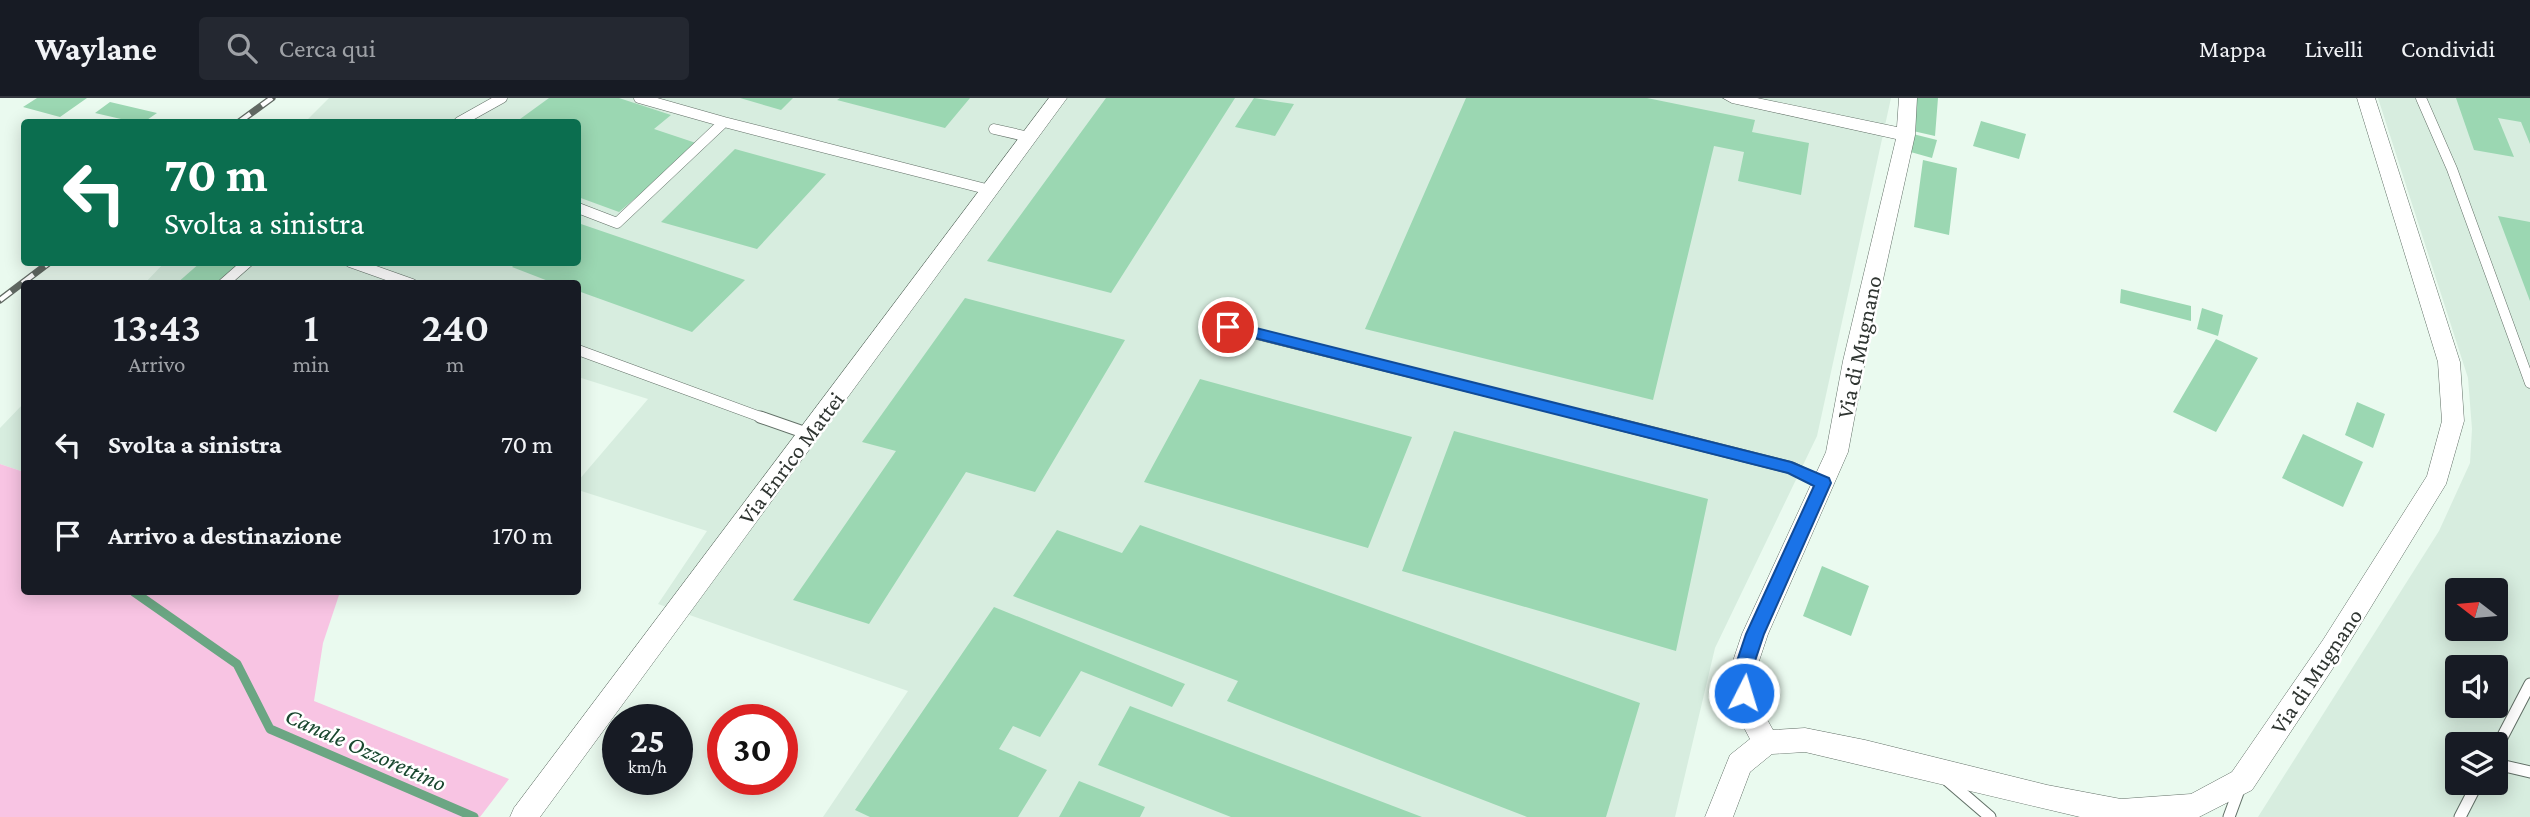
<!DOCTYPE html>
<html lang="it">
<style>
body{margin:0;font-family:"Crimson Pro",serif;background:#242831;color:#f1f3f6;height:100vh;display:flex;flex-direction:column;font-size:26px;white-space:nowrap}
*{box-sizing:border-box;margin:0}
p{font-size:23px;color:#9ea1a6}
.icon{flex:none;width:38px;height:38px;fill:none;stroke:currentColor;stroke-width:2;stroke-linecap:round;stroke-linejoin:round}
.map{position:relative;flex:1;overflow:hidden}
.side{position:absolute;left:21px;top:182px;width:560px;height:315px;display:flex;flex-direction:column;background:#171b24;border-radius:7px;box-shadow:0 4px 18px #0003}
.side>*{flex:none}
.guide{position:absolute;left:21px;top:21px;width:560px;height:147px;border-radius:7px;box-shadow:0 4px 18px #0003;background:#0b6e4f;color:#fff;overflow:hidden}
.needle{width:46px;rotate:286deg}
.buttons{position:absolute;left:2445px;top:480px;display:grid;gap:14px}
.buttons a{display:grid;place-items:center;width:63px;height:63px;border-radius:7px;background:#171b24;box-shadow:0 4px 18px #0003;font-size:35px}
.speed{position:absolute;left:602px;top:606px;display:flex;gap:14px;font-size:35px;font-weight:700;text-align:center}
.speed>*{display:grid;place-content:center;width:91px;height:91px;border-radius:50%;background:#171b24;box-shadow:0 4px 18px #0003;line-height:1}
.speed small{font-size:18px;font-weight:400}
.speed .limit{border:10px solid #d22;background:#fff;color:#111}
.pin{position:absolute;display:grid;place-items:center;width:60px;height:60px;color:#fff;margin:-30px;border:4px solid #fff;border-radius:50%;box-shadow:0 2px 7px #0007}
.me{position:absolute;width:77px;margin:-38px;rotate:5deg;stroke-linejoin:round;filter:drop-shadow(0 0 5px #0008)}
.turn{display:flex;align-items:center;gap:24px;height:147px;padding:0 28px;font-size:32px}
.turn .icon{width:91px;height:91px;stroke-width:2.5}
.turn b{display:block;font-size:49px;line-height:60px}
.eta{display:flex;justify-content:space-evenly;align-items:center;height:119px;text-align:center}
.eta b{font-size:42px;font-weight:600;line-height:49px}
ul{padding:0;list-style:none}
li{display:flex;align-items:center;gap:21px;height:91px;padding:0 28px}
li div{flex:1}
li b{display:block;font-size:26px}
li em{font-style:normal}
header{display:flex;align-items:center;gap:42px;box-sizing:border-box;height:98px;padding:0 35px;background:#171b24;border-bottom:2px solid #363941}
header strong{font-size:33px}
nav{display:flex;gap:38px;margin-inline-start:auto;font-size:24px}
.search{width:490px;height:63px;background:#242831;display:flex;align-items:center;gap:18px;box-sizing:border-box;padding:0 24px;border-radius:7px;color:#9ea1a6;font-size:26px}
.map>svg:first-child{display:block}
.built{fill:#d7eddf;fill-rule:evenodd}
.green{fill:#f8c4e3}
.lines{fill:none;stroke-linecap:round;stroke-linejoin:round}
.stream{stroke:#6ba683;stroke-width:9}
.building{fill:#9bd7b2}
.lane-far1-casing{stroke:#627067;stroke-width:11}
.lane-casing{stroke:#627067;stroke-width:13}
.street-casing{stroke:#627067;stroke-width:1}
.lane-far1{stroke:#fff;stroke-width:10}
.lane{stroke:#fff;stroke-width:11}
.street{fill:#fff;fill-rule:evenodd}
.rail-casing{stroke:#616963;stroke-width:7}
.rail{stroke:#fff;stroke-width:4.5;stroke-dasharray:14;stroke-linecap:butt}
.route{fill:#1a73e8;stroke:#114b97;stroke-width:2}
.labels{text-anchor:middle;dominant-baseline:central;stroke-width:5;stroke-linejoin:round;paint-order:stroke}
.street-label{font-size:23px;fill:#2f3531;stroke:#fff}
.water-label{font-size:24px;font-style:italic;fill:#19472f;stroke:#fff}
</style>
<header>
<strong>Waylane</strong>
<div class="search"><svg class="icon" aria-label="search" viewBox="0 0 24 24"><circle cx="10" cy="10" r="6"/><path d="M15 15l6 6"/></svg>Cerca qui</div>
<nav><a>Mappa</a><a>Livelli</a><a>Condividi</a></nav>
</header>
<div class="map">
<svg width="2530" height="719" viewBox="0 0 2530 719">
<rect width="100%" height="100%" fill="#eafaef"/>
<!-- built -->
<path class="built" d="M329,0H1891L1817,338L1715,550L1675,719H823L908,593L658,506L707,433L578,392V383L648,301L578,279V186H144L165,164H578V24H305Z
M2378,0H2530V719H2258L2439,433L2470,365L2472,331L2468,280ZM2457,492H2496V530H2457ZM2457,569H2496V607H2457ZM2457,646H2496V684H2457Z
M24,305V374L0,366V330Z"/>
<!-- green -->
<path class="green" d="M0,366L24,374V494H340L323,545L314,603L509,681L480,719H0Z"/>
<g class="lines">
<!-- stream -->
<path class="stream" d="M134,494L237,566L270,631L474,719"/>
</g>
<!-- building -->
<path class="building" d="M37,0H87L60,19L23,9Z
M549,0H619L671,17L654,31L699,46L619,114L578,99V24H516Z
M740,0H793L781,12Z
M840,0H970L945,30L837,2Z
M1106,0H1235L1111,195L987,163Z
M1254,0L1294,6L1275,38L1235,29Z
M1466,0H1647L1755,22L1752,34L1809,45L1801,97L1738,83L1744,54L1714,48L1653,302L1365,231Z
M1916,0H1938L1935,38L1913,33Z
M2456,0H2530V46L2521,24L2498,20L2514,59L2474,52Z
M110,4L157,15L144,24H134L95,15Z
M1981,23L2026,36L2019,61L1973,48Z
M1913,36L1937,42L1932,60L1907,53Z
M735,51L826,76L757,151L661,124Z
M1923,62L1957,70L1949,137L1914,129Z
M2498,118L2530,124V203Z
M578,125L745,182L692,234L578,193V186H556L512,169L517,164H578Z
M201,164H241L217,186H176Z
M2121,191L2191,208V223L2120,205Z
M965,200L1125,242L1035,394L966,374L869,526L793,502L896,353L862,344Z
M2202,210L2223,217L2218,238L2197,231Z
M2216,241L2258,260L2216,334L2173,314Z
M1200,281L1412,339L1368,450L1144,384Z
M2357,304L2385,316L2373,350L2345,337Z
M1454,333L1708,401L1676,553L1402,473Z
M2303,336L2363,364L2343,409L2282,380Z
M1140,427L1640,605L1606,719H1527L1227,603L1238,583L1013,498L1057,432L1122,455Z
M1822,468L1869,488L1851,538L1803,518Z
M994,509L1185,586L1172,609L1081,573L1040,639L1013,628L999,651L1047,672L1018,719H870L855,712Z
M1130,608L1422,719H1231L1098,667Z
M1079,683L1145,709L1140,719H1059Z"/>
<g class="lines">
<defs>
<path id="lane-far1" d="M2421,0L2452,71L2530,285
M459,24L502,0
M724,24L990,92
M994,31L1029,39
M578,110L617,125L724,24L639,0
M350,164L412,186
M223,186L248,164
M1228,229L1597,321
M578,252L766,321"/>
<path id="lane" d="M760,319L809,336
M1590,319L1792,370L1823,385
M2496,651L2530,586
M2496,666L2530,674
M1947,682L1990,719
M2229,719L2240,689
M2460,719L2478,684"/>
<path id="street" d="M1049,0H1067L540,719H510L514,710Z
M1723,0H1757L1897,29L1899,0H1917L1915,37L1865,263L1848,354L1768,536L1754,578L1760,609L1773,632L1805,630L1865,642L2047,687L2121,701L2191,696L2232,674L2323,542L2427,378L2442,323L2438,264L2357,0H2375L2460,264L2464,323L2446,386L2341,558L2252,692L2199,719H2080L1805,654L1772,656L1750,674L1733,719H1705L1730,657L1750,641L1734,611L1728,578L1742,536L1826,354L1843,263L1896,41L1732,5Z"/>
</defs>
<!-- lane-far1 casing -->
<use href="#lane-far1" class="lane-far1-casing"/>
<!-- lane casing -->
<use href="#lane" class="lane-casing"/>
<!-- street casing -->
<use href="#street" class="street-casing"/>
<!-- lane-far1 -->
<use href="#lane-far1" class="lane-far1"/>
<!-- lane -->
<use href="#lane" class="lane"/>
<!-- street -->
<use href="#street" class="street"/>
<defs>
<path id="rail" d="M239,24L272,0
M0,202L50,164"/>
</defs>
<!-- rail casing -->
<use href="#rail" class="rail-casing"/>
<!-- rail -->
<use href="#rail" class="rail"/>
</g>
<!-- route -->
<path class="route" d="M1228,223L1791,364L1829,380L1831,385L1764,536L1750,578L1753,595L1750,600L1744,603L1737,600L1732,578L1746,536L1814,388L1788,375L1223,232L1220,229L1223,225Z"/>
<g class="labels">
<!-- street labels -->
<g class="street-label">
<text transform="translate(1859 249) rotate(-78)">Via di Mugnano</text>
<text transform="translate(791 360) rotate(-53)">Via Enrico Mattei</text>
<text transform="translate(2316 573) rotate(-56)">Via di Mugnano</text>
</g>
<!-- water labels -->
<g class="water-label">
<text transform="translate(366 651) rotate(24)">Canale Ozzorettino</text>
</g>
</g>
</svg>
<div class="buttons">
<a><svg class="needle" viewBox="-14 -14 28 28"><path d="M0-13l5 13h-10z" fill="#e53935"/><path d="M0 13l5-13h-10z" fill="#9ea1a6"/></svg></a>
<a><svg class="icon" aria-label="sound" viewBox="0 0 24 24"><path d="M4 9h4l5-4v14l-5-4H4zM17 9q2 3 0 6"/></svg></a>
<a><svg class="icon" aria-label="layers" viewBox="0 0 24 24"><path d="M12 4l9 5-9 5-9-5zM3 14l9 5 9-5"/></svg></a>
</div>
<div class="speed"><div>25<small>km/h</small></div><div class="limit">30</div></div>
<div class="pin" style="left:1228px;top:229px;background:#d93025"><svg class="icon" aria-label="arrive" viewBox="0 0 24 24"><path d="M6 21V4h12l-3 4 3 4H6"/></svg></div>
<svg class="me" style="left:1744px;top:595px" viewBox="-20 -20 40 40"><circle r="17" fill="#1a73e8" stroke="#fff" stroke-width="3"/><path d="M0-11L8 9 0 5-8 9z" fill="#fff"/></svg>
<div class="guide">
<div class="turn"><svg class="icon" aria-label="left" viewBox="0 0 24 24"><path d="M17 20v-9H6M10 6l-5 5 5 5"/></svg><div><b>70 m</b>Svolta a sinistra</div></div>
</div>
<section class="side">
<div class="eta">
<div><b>13:43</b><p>Arrivo</p></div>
<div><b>1</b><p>min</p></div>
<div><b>240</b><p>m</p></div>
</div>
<ul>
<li><svg class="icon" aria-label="left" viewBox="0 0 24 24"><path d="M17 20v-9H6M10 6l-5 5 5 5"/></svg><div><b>Svolta a sinistra</b></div><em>70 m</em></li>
<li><svg class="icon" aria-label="arrive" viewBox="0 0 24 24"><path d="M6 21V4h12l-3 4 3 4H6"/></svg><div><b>Arrivo a destinazione</b></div><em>170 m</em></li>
</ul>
</section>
</div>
